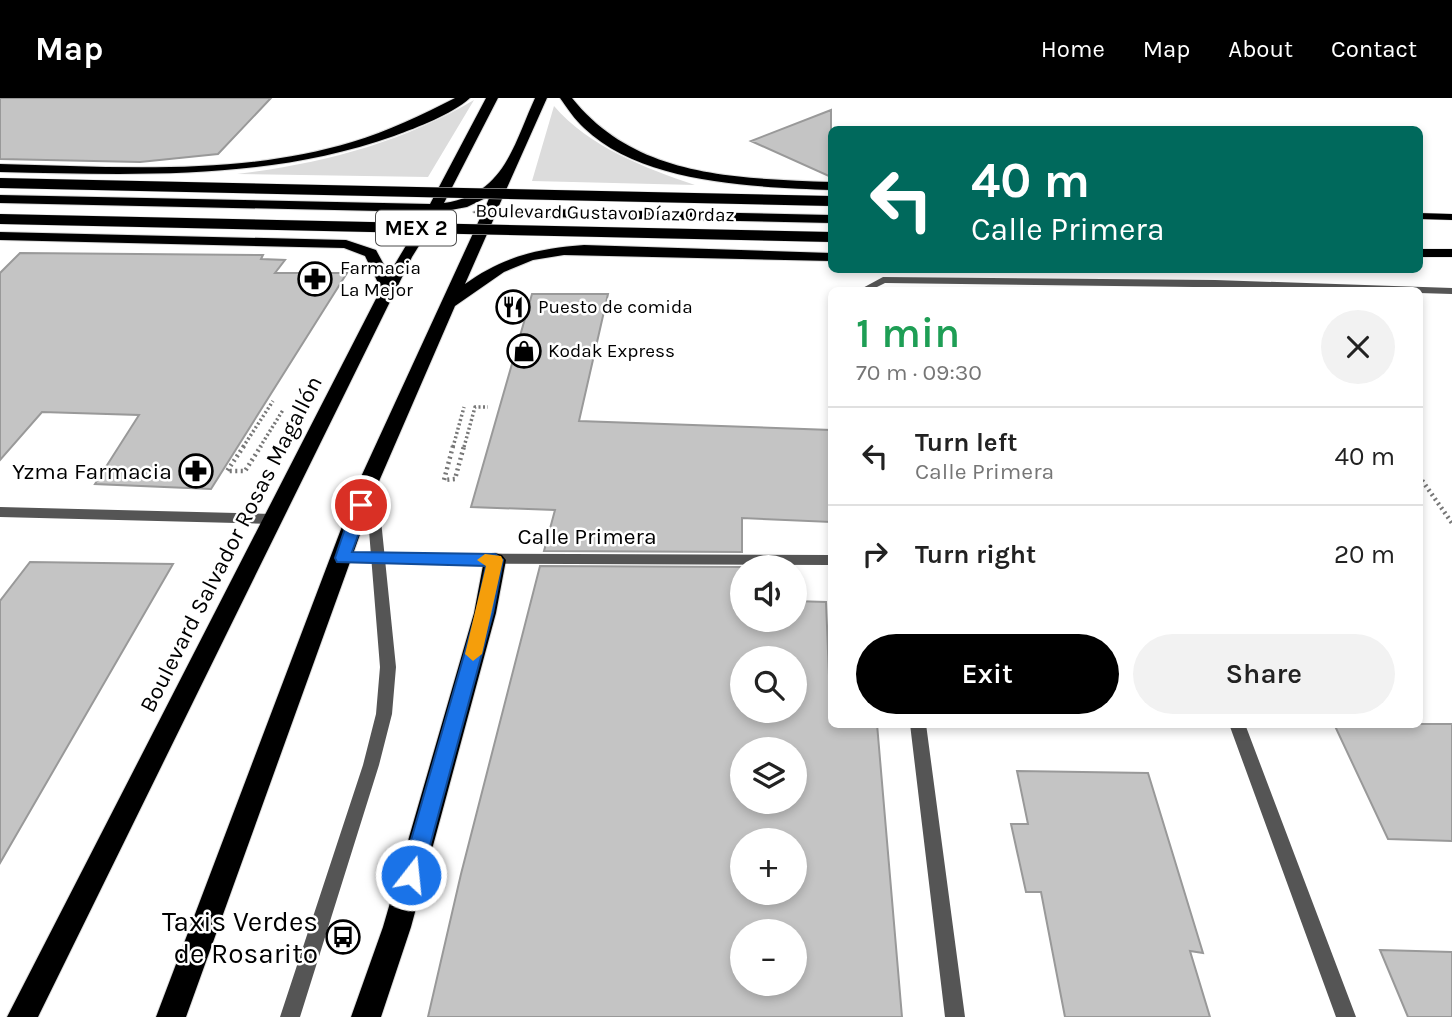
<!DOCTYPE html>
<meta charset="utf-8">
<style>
body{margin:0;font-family:Karla,sans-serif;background:#f2f2f2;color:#222;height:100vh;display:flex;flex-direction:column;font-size:26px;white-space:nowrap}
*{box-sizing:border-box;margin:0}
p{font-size:23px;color:#767676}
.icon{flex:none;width:38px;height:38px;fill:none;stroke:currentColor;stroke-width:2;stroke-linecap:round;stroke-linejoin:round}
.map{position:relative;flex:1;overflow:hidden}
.panel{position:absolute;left:828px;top:189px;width:595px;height:441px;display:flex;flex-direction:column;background:#fff;border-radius:10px;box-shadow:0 4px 10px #0003}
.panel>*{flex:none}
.top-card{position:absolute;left:828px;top:28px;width:595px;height:147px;border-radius:10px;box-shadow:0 4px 10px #0003;background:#00695c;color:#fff;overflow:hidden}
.fabs{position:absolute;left:730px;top:457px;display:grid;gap:14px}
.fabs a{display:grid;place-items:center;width:77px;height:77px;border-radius:50%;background:#fff;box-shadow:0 4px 10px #0003;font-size:35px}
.pin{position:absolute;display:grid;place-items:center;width:60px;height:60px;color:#fff;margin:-30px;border:4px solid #fff;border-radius:50%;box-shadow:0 2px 7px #0007}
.me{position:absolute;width:77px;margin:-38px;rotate:16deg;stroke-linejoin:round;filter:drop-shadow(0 0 5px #0008)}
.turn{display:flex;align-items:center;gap:24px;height:147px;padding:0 28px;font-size:32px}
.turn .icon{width:91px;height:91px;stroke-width:2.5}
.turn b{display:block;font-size:49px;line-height:60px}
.round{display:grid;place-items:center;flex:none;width:74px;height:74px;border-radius:37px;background:#f2f2f2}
.head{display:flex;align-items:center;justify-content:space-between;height:119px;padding:0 28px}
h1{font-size:42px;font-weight:600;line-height:52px;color:#1e9e55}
.action{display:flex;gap:14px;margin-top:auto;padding:14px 28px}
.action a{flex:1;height:80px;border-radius:42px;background:#000;color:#fff;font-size:28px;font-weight:600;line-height:80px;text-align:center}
.action a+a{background:#f2f2f2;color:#222}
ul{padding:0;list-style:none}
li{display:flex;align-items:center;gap:21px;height:98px;padding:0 28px;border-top:2px solid #e0e0e0}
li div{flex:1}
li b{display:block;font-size:26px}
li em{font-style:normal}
header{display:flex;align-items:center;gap:42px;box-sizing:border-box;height:98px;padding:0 35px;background:#000;color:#fff}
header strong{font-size:33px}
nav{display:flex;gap:38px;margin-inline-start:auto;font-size:24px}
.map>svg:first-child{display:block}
.green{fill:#dcdcdc}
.building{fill:#c4c4c4;stroke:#999;stroke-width:2;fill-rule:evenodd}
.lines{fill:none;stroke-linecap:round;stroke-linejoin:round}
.primary-casing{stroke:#dbdbdb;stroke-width:1}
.highway-casing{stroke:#dbdbdb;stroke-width:2}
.path-far1{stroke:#777;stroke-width:3.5;stroke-dasharray:2 2.5;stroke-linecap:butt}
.path{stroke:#777;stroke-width:4.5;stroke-dasharray:2 3.5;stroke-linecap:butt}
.lane{fill:#555;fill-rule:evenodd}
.street{fill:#555;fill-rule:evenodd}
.primary{fill:#000;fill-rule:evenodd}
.highway{fill:#000;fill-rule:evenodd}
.primary-bridge-casing{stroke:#dbdbdb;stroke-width:11;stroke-linecap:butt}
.primary-bridge{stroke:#000;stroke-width:10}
.route{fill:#1a73e8;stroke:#114b97;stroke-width:2}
.slow{fill:#f59e0b}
.labels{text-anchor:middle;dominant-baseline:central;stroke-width:5;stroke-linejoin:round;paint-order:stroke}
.far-street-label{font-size:19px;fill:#000;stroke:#fff}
.far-poi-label{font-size:19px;fill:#000;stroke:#fff;text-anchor:start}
.shield{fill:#fff;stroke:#4c4c4c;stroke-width:2}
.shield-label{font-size:21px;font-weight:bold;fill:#000}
.poi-label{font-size:23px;fill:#000;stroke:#fff;text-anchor:end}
.street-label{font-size:23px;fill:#000;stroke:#fff}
.near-poi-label{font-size:28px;fill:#000;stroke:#fff;text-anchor:end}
</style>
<header>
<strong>Map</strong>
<nav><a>Home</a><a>Map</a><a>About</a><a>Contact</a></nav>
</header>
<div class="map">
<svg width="1452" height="919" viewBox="0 0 1452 919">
<rect width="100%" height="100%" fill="#fff"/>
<!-- green -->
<path class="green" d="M474,2L428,79L237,76C320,66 402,45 474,2Z
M554,8C589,49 645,70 695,87L532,83Z"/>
<!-- building -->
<path class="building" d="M0,0H271L218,56L140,64L0,61Z
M831,12V79L751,43Z
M20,155L263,157L261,161L285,162L275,175H347L211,391L95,386L139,317L42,314L0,362V175Z
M532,196H608L579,323L831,332V424L742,420V454L544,453L555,412L471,409Z
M30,464L173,466L0,765V503Z
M540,468L742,469V522H794V503L826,504L831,626H877L902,919H428L461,776ZM742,560H794V612H742ZM742,651H794V704H742ZM742,742H794V794H742ZM742,833H794V886H742Z
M1334,626H1452V743L1388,741Z
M1017,673L1148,675L1203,855L1190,853L1210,919H1065L1041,794H1026L1011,726H1028Z
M1380,852L1452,854V919H1408Z"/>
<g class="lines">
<defs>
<path id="primary" d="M1419,115L1452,116V122L1419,121Z
M1419,151H1452V159H1419Z"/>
<path id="highway" d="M455,0H470C451,17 418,29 394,38C267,83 133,77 0,74V66C116,69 240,78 352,44C388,33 422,17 455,0Z
M486,0H498L444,105C504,97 513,48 535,0H547L498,110L831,117V125L495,118L465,186C502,159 539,150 584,147L831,155V163L564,157L533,162L504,174L455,208L380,381L186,919H156L360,381L481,118L473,114L485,110L490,98L467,109L440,114L412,159L38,919H7L381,191L365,158L344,150L0,142V134L346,142L376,152L389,176L426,114L0,105V97L430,106Z
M560,0H572C636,80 736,80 831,84V92C755,89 642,86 584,30C575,22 567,10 560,0Z
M495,455L502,457L506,462L496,515L411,829L381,919H351L383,829L474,515L484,462L488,457Z"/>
</defs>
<!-- primary casing -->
<use href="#primary" class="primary-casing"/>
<!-- highway casing -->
<use href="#highway" class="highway-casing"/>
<!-- path-far1 -->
<path class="path-far1" d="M243,349L273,303
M260,349L283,312
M453,349L464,309
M464,349L475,309H488"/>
<!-- path -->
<path class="path" d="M244,348L227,373H245L261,348
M453,348L444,382L455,381L464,348
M1419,378L1452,425"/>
<!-- lane -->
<path class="lane" d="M883,179L1215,182L1452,190V196L1419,195V192L885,185L871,192H859Z
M371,379L377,383L396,569L392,616L379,667L300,919H280L363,667L376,616L380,569L365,383Z
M1229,626H1245L1356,919H1336Z"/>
<!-- street -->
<path class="street" d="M0,409L272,416L279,421L272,426L0,419Z
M342,455L831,457V467L342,465L335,460Z
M910,626H926L965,919H945Z"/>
<!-- primary -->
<use href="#primary" class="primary"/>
<!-- highway -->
<use href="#highway" class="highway"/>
<defs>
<path id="primary-bridge" d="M0,85L831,103
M0,121L831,139"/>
</defs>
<!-- primary-bridge casing -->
<use href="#primary-bridge" class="primary-bridge-casing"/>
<!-- primary-bridge -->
<use href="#primary-bridge" class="primary-bridge"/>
</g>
<!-- route -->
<path class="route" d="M361,402L369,407L352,454L495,456L503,462L493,515L422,777L419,784L411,787L404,784L401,777L476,515L486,468L337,464L335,460L353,407Z"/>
<!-- slow -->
<path class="slow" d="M485,456L501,458L503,462L482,556L473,563L465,556L486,468L477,462Z"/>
<!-- icons -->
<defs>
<symbol id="pharmacy-ring" viewBox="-11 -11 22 22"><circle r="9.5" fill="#fff" stroke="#000" stroke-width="1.5"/><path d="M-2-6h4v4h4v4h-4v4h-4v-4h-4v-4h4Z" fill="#000"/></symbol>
<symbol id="restaurant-ring" viewBox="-11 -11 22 22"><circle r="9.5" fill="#fff" stroke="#000" stroke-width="1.5"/><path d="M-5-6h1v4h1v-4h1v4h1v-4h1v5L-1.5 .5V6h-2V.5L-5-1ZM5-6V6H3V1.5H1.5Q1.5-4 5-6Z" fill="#000"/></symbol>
<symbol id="shop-ring" viewBox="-11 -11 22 22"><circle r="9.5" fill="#fff" stroke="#000" stroke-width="1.5"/><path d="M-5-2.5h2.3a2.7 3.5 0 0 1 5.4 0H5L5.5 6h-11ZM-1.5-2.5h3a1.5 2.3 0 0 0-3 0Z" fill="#000"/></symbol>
<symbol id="bus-ring" viewBox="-11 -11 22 22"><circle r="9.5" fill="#fff" stroke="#000" stroke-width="1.5"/><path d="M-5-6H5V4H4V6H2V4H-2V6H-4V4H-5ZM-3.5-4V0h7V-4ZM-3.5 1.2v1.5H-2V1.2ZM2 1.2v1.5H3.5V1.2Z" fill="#000"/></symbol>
</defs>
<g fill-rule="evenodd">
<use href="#pharmacy-ring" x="296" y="162" width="38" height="38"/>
<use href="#restaurant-ring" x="494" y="190" width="38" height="38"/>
<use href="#shop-ring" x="505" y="234" width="38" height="38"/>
<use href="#pharmacy-ring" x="177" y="354" width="38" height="38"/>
<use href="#bus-ring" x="324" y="820" width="38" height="38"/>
</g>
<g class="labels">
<!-- far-street labels -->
<g class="far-street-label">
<text transform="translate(605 115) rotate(1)">Boulevard Gustavo Díaz Ordaz</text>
</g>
<!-- far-poi labels -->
<g class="far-poi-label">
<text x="340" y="170">Farmacia<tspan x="340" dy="22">La Mejor</tspan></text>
<text x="538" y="209">Puesto de comida</text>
<text x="548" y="253">Kodak Express</text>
</g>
<!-- shield labels -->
<rect class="shield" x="376" y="112.5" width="80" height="35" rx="5"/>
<g class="shield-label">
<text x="416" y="130">MEX 2</text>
</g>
<!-- poi labels -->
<g class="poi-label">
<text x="172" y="373">Yzma Farmacia</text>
</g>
<!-- street labels -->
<g class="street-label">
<text x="587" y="438">Calle Primera</text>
<text transform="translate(231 446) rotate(-63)">Boulevard Salvador Rosas Magallón</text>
</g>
<!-- near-poi labels -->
<g class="near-poi-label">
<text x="318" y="823">Taxis Verdes<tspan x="318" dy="32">de Rosarito</tspan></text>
</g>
</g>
</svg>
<div class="fabs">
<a><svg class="icon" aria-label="sound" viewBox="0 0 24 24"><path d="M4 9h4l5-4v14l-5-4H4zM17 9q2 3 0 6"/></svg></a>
<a><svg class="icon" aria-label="search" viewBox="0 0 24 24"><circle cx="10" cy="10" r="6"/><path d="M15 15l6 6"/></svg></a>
<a><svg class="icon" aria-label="layers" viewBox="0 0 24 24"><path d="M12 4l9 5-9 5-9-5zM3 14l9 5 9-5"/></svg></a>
<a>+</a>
<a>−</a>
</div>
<div class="pin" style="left:361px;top:407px;background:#d93025"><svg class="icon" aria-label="arrive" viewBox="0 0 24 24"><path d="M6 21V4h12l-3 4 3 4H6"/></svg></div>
<svg class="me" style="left:411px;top:777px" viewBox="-20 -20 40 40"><circle r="17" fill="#1a73e8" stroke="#fff" stroke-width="3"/><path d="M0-11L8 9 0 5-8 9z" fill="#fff"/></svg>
<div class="top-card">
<div class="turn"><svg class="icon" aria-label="left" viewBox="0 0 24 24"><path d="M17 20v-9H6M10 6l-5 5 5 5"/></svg><div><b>40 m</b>Calle Primera</div></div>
</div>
<section class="panel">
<div class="head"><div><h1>1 min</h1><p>70 m · 09:30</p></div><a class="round"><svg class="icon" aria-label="close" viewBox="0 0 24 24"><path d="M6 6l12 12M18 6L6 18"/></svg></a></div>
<ul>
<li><svg class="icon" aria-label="left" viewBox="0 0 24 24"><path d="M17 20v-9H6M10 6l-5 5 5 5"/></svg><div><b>Turn left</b><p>Calle Primera</p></div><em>40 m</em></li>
<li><svg class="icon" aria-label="right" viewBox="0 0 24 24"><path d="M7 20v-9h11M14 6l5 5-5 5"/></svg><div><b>Turn right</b></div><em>20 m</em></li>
</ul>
<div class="action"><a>Exit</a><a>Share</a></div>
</section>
</div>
